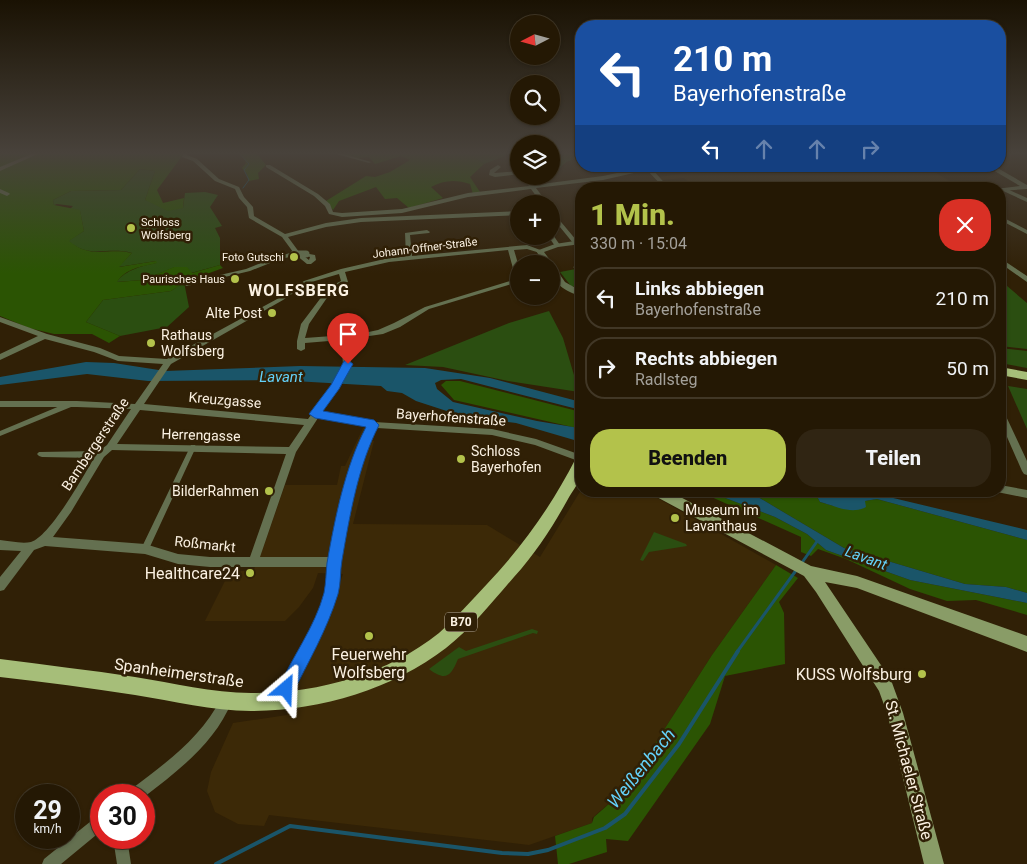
<!DOCTYPE html>
<html lang="de">
<meta charset="utf-8">
<style>
body{margin:0;font-family:Roboto,sans-serif;background:#302513;color:#f1f3f6;height:100vh;display:flex;flex-direction:column;font-size:19px;white-space:nowrap}
*{box-sizing:border-box;margin:0}
p{font-size:16px;color:#a3a09a}
.icon{flex:none;width:28px;height:28px;fill:none;stroke:currentColor;stroke-width:2;stroke-linecap:round;stroke-linejoin:round}
.map{position:relative;flex:1;overflow:hidden}
.details{position:absolute;left:575px;top:182px;width:431px;height:315px;display:flex;flex-direction:column;background:#241804;border-radius:20px;box-shadow:0 1px 4px #0004,0 0 0 1px #413726}
.details>*{flex:none}
.top-card{position:absolute;left:575px;top:20px;width:431px;height:152px;border-radius:20px;box-shadow:0 1px 4px #0004,0 0 0 1px #413726;background:#1a4fa0;color:#fff;overflow:hidden}
.needle{width:32px;rotate:264deg}
.tools{position:absolute;left:510px;top:15px;display:grid;gap:10px}
.tools a{display:grid;place-items:center;width:50px;height:50px;border-radius:50%;background:#241804;box-shadow:0 1px 4px #0004,0 0 0 1px #413726;font-size:25px}
.speed{position:absolute;left:15px;top:784px;display:flex;gap:10px;font-size:25px;font-weight:700;text-align:center}
.speed>*{display:grid;place-content:center;width:65px;height:65px;border-radius:50%;background:#241804;box-shadow:0 1px 4px #0004,0 0 0 1px #413726;line-height:1}
.speed small{font-size:12px;font-weight:400}
.speed .limit{border:8px solid #d22;background:#fff;color:#111}
.pin{position:absolute;display:grid;place-items:center;width:42px;height:42px;color:#fff;margin:-51px -21px;border-radius:50% 50% 50% 0;rotate:-45deg;box-shadow:0 0 5px #0007}
.pin .icon{rotate:45deg}
.me{position:absolute;width:55px;margin:-28px;rotate:26deg;stroke-linejoin:round;filter:drop-shadow(0 0 4px #0008)}
.turn{display:flex;align-items:center;gap:18px;height:105px;padding:0 15px;font-size:22px}
.turn .icon{width:65px;height:65px;stroke-width:2.5}
.turn b{display:block;font-size:35px;line-height:42px}
.lanes{display:flex;align-items:center;height:48px;padding:0 15px;background:#0003;justify-content:center;gap:25px;direction:ltr}
.lanes .off{opacity:.35}
.round{display:grid;place-items:center;flex:none;width:52px;height:52px;border-radius:20px;background:#302513}
.headline{display:flex;align-items:center;justify-content:space-between;height:85px;padding:0 15px}
h1{font-size:30px;font-weight:800;line-height:38px;color:#b3c24b}
.button{display:flex;gap:10px;margin-top:auto;padding:10px 15px}
.button a{flex:1;height:58px;border-radius:20px;background:#b3c24b;color:#111;font-size:20px;font-weight:800;line-height:58px;text-align:center}
.button a+a{background:#302513;color:#f1f3f6}
ul{padding:0;list-style:none}
li{display:flex;align-items:center;gap:15px;height:62px;margin:0 10px 8px;padding:0 5px;border:2px solid #413726;border-radius:20px}
li div{flex:1}
li b{display:block;font-size:19px}
li em{font-style:normal}
.map>svg:first-child{display:block}
.built{fill:#3c2907}
.green{fill:#2b4e11}
.forest{fill:#2b5403}
.water{fill:#1a5569}
.lines{fill:none;stroke-linecap:round;stroke-linejoin:round}
.stream-far2{stroke:#1a5569;stroke-width:1}
.stream-far1{stroke:#1a5569;stroke-width:3}
.stream{stroke:#1a5569;stroke-width:4}
.pedestrian{fill:#647050;fill-rule:evenodd}
.minor{fill:#647050;fill-rule:evenodd}
.tertiary{fill:#647050;fill-rule:evenodd}
.secondary{fill:#899c67;fill-rule:evenodd}
.primary{fill:#a6be79;fill-rule:evenodd}
.minor-bridge{stroke:#647050;stroke-width:7}
.route{fill:#1a73e8;stroke:#114b97}
.poi-dot{fill:#b3c24b;stroke:#302006;stroke-width:2}
.labels{text-anchor:middle;dominant-baseline:central;stroke-width:5;stroke-linejoin:round;paint-order:stroke}
.far-poi-label{font-size:11px;fill:#fbf1e2;stroke:#302006;text-anchor:end}
.far-street-label{font-size:11px;fill:#fbf1e2;stroke:#302006}
.shield{fill:#302006;stroke:#beb2a0;stroke-width:1}
.shield-label{font-size:12px;font-weight:bold;fill:#fbf1e2}
.poi-label{font-size:14px;fill:#fbf1e2;stroke:#302006;text-anchor:start}
.street-label{font-size:14px;fill:#fbf1e2;stroke:#302006}
.water-label{font-size:15px;font-style:italic;fill:#64d1f9;stroke:#302006}
.far-district-label{font-size:16px;font-weight:bold;letter-spacing:1px;fill:#fbf1e2;stroke:#302006}
.near-poi-label{font-size:16px;fill:#fbf1e2;stroke:#302006;text-anchor:end}
.near-street-label{font-size:16px;fill:#fbf1e2;stroke:#302006}
.near-water-label{font-size:18px;font-style:italic;fill:#64d1f9;stroke:#302006}
</style>
<div class="map">
<svg width="1027" height="864" viewBox="0 0 1027 864">
<rect width="100%" height="100%" fill="#302006"/>
<!-- built -->
<path class="built" d="M706,166H925L959,187L696,189L684,178L662,180L659,177L709,170Z
M363,428H368L363,439L374,441L353,524L487,525L540,557L581,490L645,491L776,565L712,655L626,789L592,818V823L529,845L269,815L264,826L238,824L215,812L207,791L211,772L233,723L287,715L302,673L327,618L343,574L318,573L313,588L299,607L285,621H205L230,571H253L261,554L285,485H337L341,466H345Z"/>
<!-- green -->
<path class="green" d="M466,152H506L505,156L484,164Z
M554,152H581V157L566,162L557,171L551,173V153Z
M140,169L155,171L145,200L183,208L185,193L205,192L218,195L210,207L222,226L215,228L220,238V265L191,273L175,267L143,280L116,282C128,269 139,267 156,263V261L118,267L132,253C106,246 92,260 68,241L84,231L80,211L70,209L73,206L57,204L54,205L53,200L71,191L121,190Z
M581,268V288L571,286L560,272Z
M1000,280L1027,303V349L1000,346V305L1007,307L1000,304Z
M184,282L189,307L167,327L120,336L86,322L103,300L171,291Z
M549,311L563,338L579,392L508,381L443,367L405,365L509,323Z
M1000,348L1027,351V368L1000,363Z
M1008,386L1027,389V429Z
M654,532L686,544L687,546L649,552L643,561L640,560Z
M532,629L538,631L537,634L533,633L458,659C451,676 446,682 429,669L459,647L466,651Z"/>
<!-- forest -->
<path class="forest" d="M0,152H185L157,190L163,203L184,198L183,208L168,211L145,200L155,171L140,169L121,190L71,191L53,200L54,205L80,210L84,231L69,241C92,260 107,247 132,253L119,267L156,261L157,263C141,267 126,268 117,282L143,280L174,267H187L192,273L220,265L223,268L185,282L171,291L103,300L86,322L120,336L109,343L92,334H54L29,328L0,316Z
M236,152H256L266,165L258,173L259,179L249,181L247,174L242,168L246,163L243,157Z
M332,152H466L484,164L470,177L480,192L473,194L470,184C456,179 443,180 431,187L443,198L409,208L397,198L385,199L376,187L339,201L333,210L326,201L366,176L375,177L390,172L410,160L401,156L375,164L369,157L358,158Z
M446,381H460L581,412V429L454,400L441,385Z
M698,491H707L775,517L807,534L826,550L910,580L1027,603V615L976,600L947,601L910,589L846,559L818,549L811,556L801,552V537Z
M740,491H814L820,502L834,506L877,499L1027,540V593L1006,587L965,584L844,548L758,497Z
M776,565L798,578L779,602L784,613L785,664L725,676L710,724L628,841L606,839L607,852L569,864H558L555,836L592,823L594,817L626,789L712,655Z"/>
<!-- water -->
<path class="water" d="M86,362L114,363L165,371L300,366L425,368L490,378L581,402V410L461,379L441,380L435,383L437,389L453,402L537,421L579,428L581,429V442L516,423L462,416L416,401L402,393L387,391L381,386L276,380L148,381L87,374L0,385V377Z
M707,491H740L758,497L844,548L965,584L1006,587L1027,593V603L910,580L826,550L807,534L775,517Z
M814,491H864L1027,530V540L877,499L865,501L866,507C851,515 836,506 820,502Z"/>
<g class="lines">
<!-- stream-far2 -->
<path class="stream-far2" d="M238,152L249,164L244,170L249,180L243,188"/>
<!-- stream-far1 -->
<path class="stream-far1" d="M801,564L818,540
M737,652L797,569"/>
<!-- stream -->
<path class="stream" d="M216,864L290,826L502,853L528,854L548,850L605,828L625,814L679,744L738,651"/>
<!-- pedestrian -->
<path class="pedestrian" d="M67,403H69L72,405L71,407L0,436V431Z
M191,445H195L196,447L148,551L145,552L142,551L141,549Z"/>
<!-- minor -->
<path class="minor" d="M36,152H42L0,171V167Z
M184,152H189L187,155L197,159L219,179L239,187L244,197L253,207L254,216L285,234L326,223L361,218L519,211V215L361,222L326,227L288,237L299,252L309,260L310,257L304,255V253L315,255L316,260L311,264H307L296,255L275,261L250,271L187,286L185,285V283L246,269L271,259L293,252L282,237L249,218L247,207L239,198L235,189L215,181L193,161L182,157Z
M329,152H337L371,162L369,163Z
M266,165H270L318,194L330,204L333,212L342,213L402,209L468,193L529,186L523,176H528L534,185L603,176L650,166H660L652,169L670,189H665L647,170L603,180L536,188L548,204H542L531,189L468,197L402,213L342,217L329,214L325,206L314,196L266,167Z
M498,165L501,167L494,173L519,171V174L495,177L489,175L490,170Z
M1001,188H1005L1027,198V202L1001,190Z
M0,189L9,193L10,194L7,196L0,193Z
M551,210L577,241V243H573L551,216Z
M1000,216L1027,230V234L1000,220Z
M427,230L430,232L429,233L410,235L412,256L527,245L543,251L540,253L527,249L514,250L519,267L518,282L429,309L400,327L383,334L349,339L351,364L338,389L322,412L374,422L492,429L536,439L581,455V462L535,445L492,435L377,428C356,470 348,515 340,560C338,572 339,583 336,594C325,634 303,669 285,705L281,707L277,705L275,701L321,608L326,590L329,567H210L178,564L145,554L45,546L34,550L4,590L0,591V577L21,551L0,550V540C9,541 22,544 31,542C50,536 83,477 94,458L42,457L39,456L37,454L39,452L99,451L107,445L131,409L77,407H0V401H77L135,404L163,364L118,361L94,352L45,339L0,360V354L38,336L0,322V317L47,334L100,348L119,356L167,359L279,298L304,281L341,269L389,258L406,256L405,233ZM508,250L514,272L513,280L425,307L394,323L378,330L359,334L305,338L309,324L333,289L348,282L345,272L389,262ZM339,274L341,281L329,287L301,324L297,341V349L301,351L305,349V343L341,340L343,364L332,386L308,419L144,404L171,364L283,300L308,283ZM140,410L304,425L289,447L117,444ZM318,418L369,427C348,468 339,512 330,557H260L296,452ZM112,450L286,454L250,557H210L178,554L145,544L53,537L71,512L104,457Z
M551,234L553,235L560,245L559,246H555L548,236H551Z
M581,264V268L576,269L573,267Z
M1000,409L1004,412L1027,461V475L1024,474L1022,471L1000,421Z
M1000,485L1027,490V498L997,492L1000,491Z
M226,695L230,697L232,701C215,743 179,770 144,797V795H128L130,790C167,762 200,739 222,697Z
M101,815V831L61,864H42L44,859L96,817Z
M113,838H127L131,864H117Z"/>
<!-- tertiary -->
<path class="tertiary" d="M986,166H994L1027,185V189L1000,191V189H996L1020,186Z
M581,240V244L558,247L544,252L553,264L552,266L551,264H545L536,251L555,244Z
M1000,258L1027,276V282L1000,263Z
M551,266H554L565,282L581,291V296C566,292 551,283 551,266Z"/>
<!-- secondary -->
<path class="secondary" d="M651,491H669L811,566L857,576L1027,636V652L857,588L825,582L891,680L903,713L944,864H924L887,713L879,691L816,592L804,576L653,495Z"/>
<!-- primary -->
<path class="primary" d="M1000,367L1027,372V380L1000,375Z
M581,457C581,462 582,470 581,476C578,484 572,492 568,499C553,526 536,553 514,577C493,601 472,628 446,648C393,689 319,711 251,711C212,711 174,701 135,695C90,688 45,682 0,677V659C45,665 90,670 135,677C174,683 212,693 251,693C316,694 388,674 439,633C456,618 471,601 487,584C523,546 552,505 576,458Z"/>
<!-- minor-bridge -->
<path class="minor-bridge" d="M294,254H306"/>
</g>
<!-- sky -->
<linearGradient id="sky" x2="0" y2="1"><stop stop-color="#1a1203"/><stop offset="0.56" stop-color="#48423b"/><stop offset="1" stop-color="#48423b" stop-opacity="0"/></linearGradient>
<rect width="1027" height="273" fill="url(#sky)"/>
<!-- route -->
<path class="route" d="M348,360L353,364L339,389L323,411L374,420L379,425C358,466 350,514 342,560C340,571 341,583 338,594C327,630 308,662 292,695L286,697L281,695L278,689C292,657 315,627 324,593C326,583 326,572 327,563C335,518 345,467 366,427L315,418L309,414L331,385L344,361Z"/>
<!-- markers -->
<g class="poi-dot">
<circle cx="131" cy="228" r="5"/>
<circle cx="294" cy="257" r="5"/>
<circle cx="235" cy="279" r="5"/>
<circle cx="272" cy="313" r="5"/>
<circle cx="151" cy="343" r="5"/>
<circle cx="461" cy="459" r="5"/>
<circle cx="269" cy="491" r="5"/>
<circle cx="675" cy="518" r="5"/>
<circle cx="250" cy="573" r="5"/>
<circle cx="369" cy="636" r="5"/>
<circle cx="922" cy="674" r="5"/>
</g>
<g class="labels">
<!-- far-poi labels -->
<g class="far-poi-label">
<text x="141" y="222" text-anchor="start">Schloss<tspan x="141" dy="13">Wolfsberg</tspan></text>
<text x="284" y="257">Foto Gutschi</text>
<text x="225" y="279">Paurisches Haus</text>
</g>
<!-- far-street labels -->
<g class="far-street-label">
<text transform="translate(425 248) rotate(-7)">Johann-Offner-Straße</text>
</g>
<!-- shield labels -->
<rect class="shield" x="445" y="612.5" width="32" height="19" rx="4"/>
<g class="shield-label">
<text x="461" y="622">B70</text>
</g>
<!-- poi labels -->
<g class="poi-label">
<text x="262" y="313" text-anchor="end">Alte Post</text>
<text x="161" y="335">Rathaus<tspan x="161" dy="16">Wolfsberg</tspan></text>
<text x="471" y="451">Schloss<tspan x="471" dy="16">Bayerhofen</tspan></text>
<text x="259" y="491" text-anchor="end">BilderRahmen</text>
<text x="685" y="510">Museum im<tspan x="685" dy="16">Lavanthaus</tspan></text>
</g>
<!-- street labels -->
<g class="street-label">
<text transform="translate(225 400) rotate(5)">Kreuzgasse</text>
<text transform="translate(451 417) rotate(4)">Bayerhofenstraße</text>
<text transform="translate(201 435) rotate(2)">Herrengasse</text>
<text transform="translate(95 444) rotate(-56)">Bambergerstraße</text>
<text transform="translate(205 544) rotate(6)">Roßmarkt</text>
</g>
<!-- water labels -->
<g class="water-label">
<text x="281" y="377">Lavant</text>
<text transform="translate(866 558) rotate(20)">Lavant</text>
</g>
<!-- far-district labels -->
<g class="far-district-label">
<text x="299" y="290">WOLFSBERG</text>
</g>
<!-- near-poi labels -->
<g class="near-poi-label">
<text x="240" y="573">Healthcare24</text>
<text x="369" y="654" text-anchor="middle">Feuerwehr<tspan x="369" dy="18">Wolfsberg</tspan></text>
<text x="912" y="674">KUSS Wolfsburg</text>
</g>
<!-- near-street labels -->
<g class="near-street-label">
<text transform="translate(179 673) rotate(8)">Spanheimerstraße</text>
<text transform="translate(909 770) rotate(75)">St. Michaeler Straße</text>
</g>
<!-- near-water labels -->
<g class="near-water-label">
<text transform="translate(641 768) rotate(-51)">Weißenbach</text>
</g>
</g>
</svg>
<div class="tools">
<a><svg class="needle" viewBox="-14 -14 28 28"><path d="M0-13l5 13h-10z" fill="#e53935"/><path d="M0 13l5-13h-10z" fill="#a3a09a"/></svg></a>
<a><svg class="icon" aria-label="search" viewBox="0 0 24 24"><circle cx="10" cy="10" r="6"/><path d="M15 15l6 6"/></svg></a>
<a><svg class="icon" aria-label="layers" viewBox="0 0 24 24"><path d="M12 4l9 5-9 5-9-5zM3 14l9 5 9-5"/></svg></a>
<a>+</a>
<a>−</a>
</div>
<div class="speed"><div>29<small>km/h</small></div><div class="limit">30</div></div>
<div class="pin" style="left:348px;top:364px;background:#d93025"><svg class="icon" aria-label="arrive" viewBox="0 0 24 24"><path d="M6 21V4h12l-3 4 3 4H6"/></svg></div>
<svg class="me" style="left:286px;top:689px" viewBox="-20 -20 40 40"><path d="M0-17L14 15 0 8-14 15z" fill="#1a73e8" stroke="#fff" stroke-width="4"/></svg>
<div class="top-card">
<div class="turn"><svg class="icon" aria-label="left" viewBox="0 0 24 24"><path d="M17 20v-9H6M10 6l-5 5 5 5"/></svg><div><b>210 m</b>Bayerhofenstraße</div></div>
<div class="lanes"><svg class="icon" aria-label="left" viewBox="0 0 24 24"><path d="M17 20v-9H6M10 6l-5 5 5 5"/></svg><svg class="icon off" aria-label="ahead" viewBox="0 0 24 24"><path d="M12 20V5M6 11l6-6 6 6"/></svg><svg class="icon off" aria-label="ahead" viewBox="0 0 24 24"><path d="M12 20V5M6 11l6-6 6 6"/></svg><svg class="icon off" aria-label="right" viewBox="0 0 24 24"><path d="M7 20v-9h11M14 6l5 5-5 5"/></svg></div>
</div>
<section class="details">
<div class="headline"><div><h1>1 Min.</h1><p>330 m · 15:04</p></div><a class="round" style="background:#d93025;color:#fff"><svg class="icon" aria-label="close" viewBox="0 0 24 24"><path d="M6 6l12 12M18 6L6 18"/></svg></a></div>
<ul>
<li><svg class="icon" aria-label="left" viewBox="0 0 24 24"><path d="M17 20v-9H6M10 6l-5 5 5 5"/></svg><div><b>Links abbiegen</b><p>Bayerhofenstraße</p></div><em>210 m</em></li>
<li><svg class="icon" aria-label="right" viewBox="0 0 24 24"><path d="M7 20v-9h11M14 6l5 5-5 5"/></svg><div><b>Rechts abbiegen</b><p>Radlsteg</p></div><em>50 m</em></li>
</ul>
<div class="button"><a>Beenden</a><a>Teilen</a></div>
</section>
</div>
